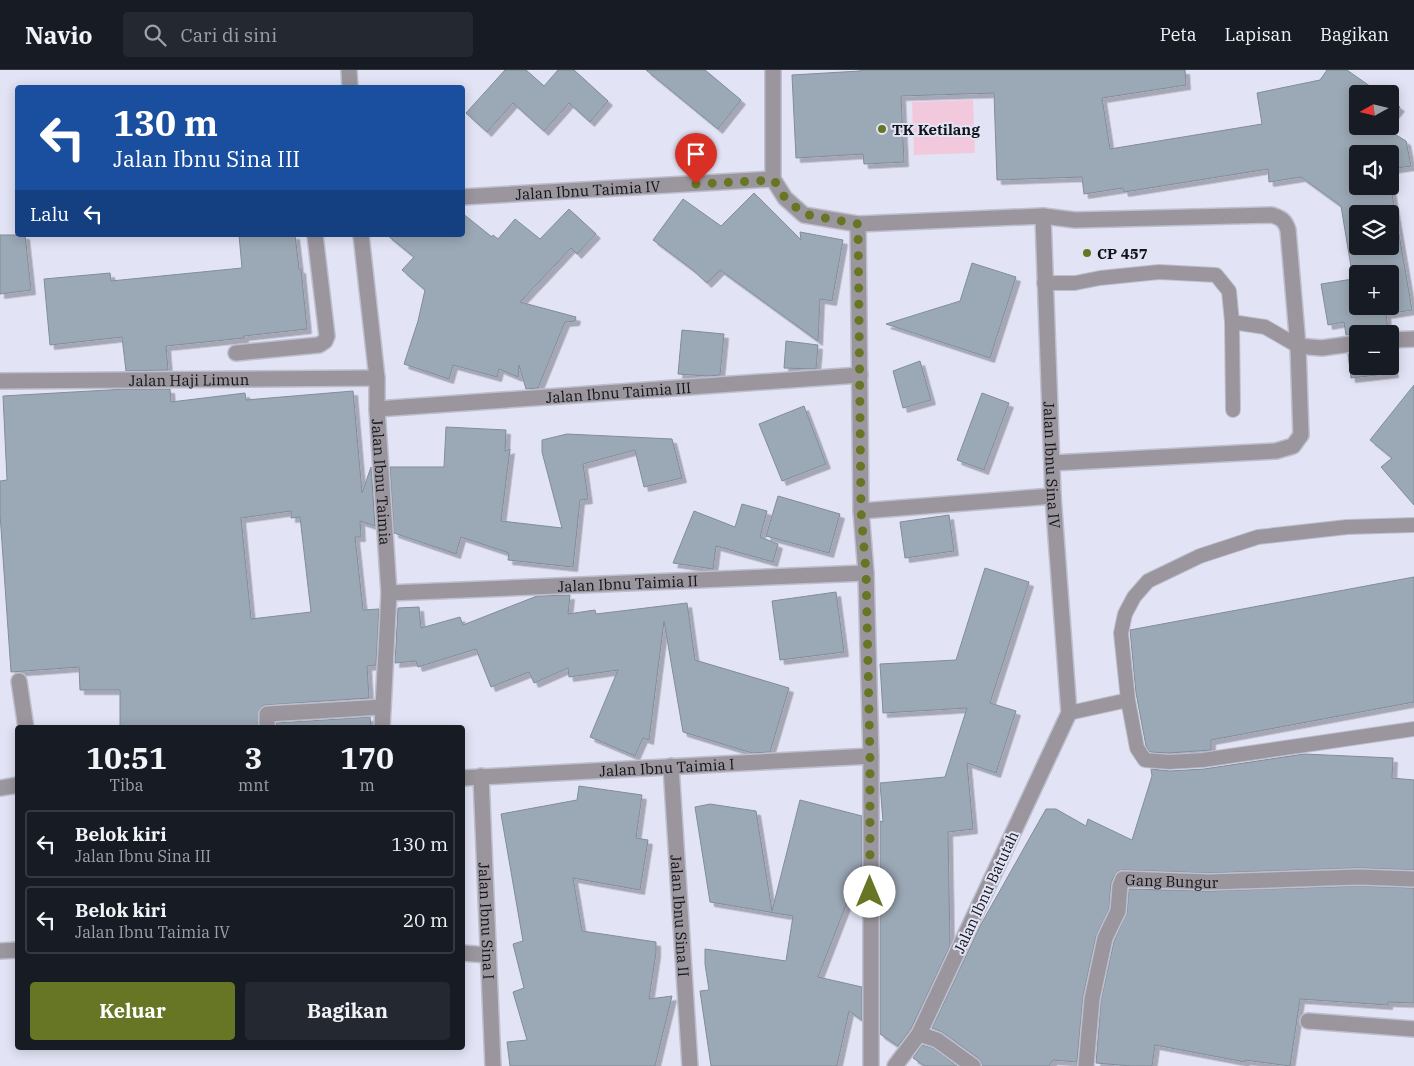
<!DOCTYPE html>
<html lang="id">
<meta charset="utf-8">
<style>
body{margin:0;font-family:"IBM Plex Serif",serif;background:#242831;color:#f1f3f6;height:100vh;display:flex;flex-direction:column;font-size:19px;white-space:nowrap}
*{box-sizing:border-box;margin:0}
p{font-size:16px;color:#9ea1a6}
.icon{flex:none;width:28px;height:28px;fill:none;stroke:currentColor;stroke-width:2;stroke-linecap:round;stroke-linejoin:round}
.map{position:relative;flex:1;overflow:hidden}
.sheet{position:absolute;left:15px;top:655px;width:450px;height:325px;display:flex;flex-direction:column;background:#171b24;border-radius:5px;box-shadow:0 2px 12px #0003}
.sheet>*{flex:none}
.top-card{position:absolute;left:15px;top:15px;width:450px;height:152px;border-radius:5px;box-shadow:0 2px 12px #0003;background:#1a4fa0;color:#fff;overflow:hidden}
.needle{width:32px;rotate:262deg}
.buttons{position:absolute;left:1349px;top:15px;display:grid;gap:10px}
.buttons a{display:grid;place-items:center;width:50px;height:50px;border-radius:5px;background:#171b24;box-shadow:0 2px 12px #0003;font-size:25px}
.pin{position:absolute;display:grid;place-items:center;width:42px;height:42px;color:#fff;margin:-51px -21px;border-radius:50% 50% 50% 0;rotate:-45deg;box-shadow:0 0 5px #0007}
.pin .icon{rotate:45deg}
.me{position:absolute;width:55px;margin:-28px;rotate:0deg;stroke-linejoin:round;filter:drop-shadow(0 0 4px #0008)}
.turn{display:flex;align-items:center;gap:18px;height:105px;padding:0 15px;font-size:22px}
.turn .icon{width:65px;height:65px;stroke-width:2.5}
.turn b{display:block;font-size:35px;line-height:42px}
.then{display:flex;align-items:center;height:48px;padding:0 15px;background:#0003;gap:10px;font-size:19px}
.eta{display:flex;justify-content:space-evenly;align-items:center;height:85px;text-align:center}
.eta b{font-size:30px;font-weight:800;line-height:35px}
.primary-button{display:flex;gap:10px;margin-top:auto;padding:10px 15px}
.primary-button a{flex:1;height:58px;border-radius:5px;background:#667624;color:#fff;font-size:20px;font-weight:800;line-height:58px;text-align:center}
.primary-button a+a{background:#242831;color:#f1f3f6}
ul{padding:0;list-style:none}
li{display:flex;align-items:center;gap:15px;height:68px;margin:0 10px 8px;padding:0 5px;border:2px solid #363941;border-radius:5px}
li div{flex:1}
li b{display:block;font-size:19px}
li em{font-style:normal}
header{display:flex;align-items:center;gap:30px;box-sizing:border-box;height:70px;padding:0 25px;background:#171b24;border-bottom:1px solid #363941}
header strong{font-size:24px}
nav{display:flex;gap:28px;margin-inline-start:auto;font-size:18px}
.search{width:350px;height:45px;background:#242831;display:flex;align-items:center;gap:12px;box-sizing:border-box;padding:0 18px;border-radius:5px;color:#9ea1a6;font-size:19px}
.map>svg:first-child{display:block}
.green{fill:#f2c8dd}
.building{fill:#9ba8b5;stroke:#808d9a;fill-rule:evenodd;filter:url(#shadow)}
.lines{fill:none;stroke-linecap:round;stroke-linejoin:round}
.lane-casing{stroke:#bdbfce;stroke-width:16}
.street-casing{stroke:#bdbfce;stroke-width:18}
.lane{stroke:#9b969d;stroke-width:14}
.street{stroke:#9b969d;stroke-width:15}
.route{stroke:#667624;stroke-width:9;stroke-dasharray:0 16.2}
.poi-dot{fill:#667624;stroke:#e2e4f6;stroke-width:2}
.labels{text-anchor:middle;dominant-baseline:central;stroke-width:4;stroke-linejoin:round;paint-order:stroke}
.poi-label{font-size:15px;font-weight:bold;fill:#13141a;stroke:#e2e4f6;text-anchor:start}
.street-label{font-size:15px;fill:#13141a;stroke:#e2e4f6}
</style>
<header>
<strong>Navio</strong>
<div class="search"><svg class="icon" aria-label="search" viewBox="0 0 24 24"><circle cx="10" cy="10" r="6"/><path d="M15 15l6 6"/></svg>Cari di sini</div>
<nav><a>Peta</a><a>Lapisan</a><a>Bagikan</a></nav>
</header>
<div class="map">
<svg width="1414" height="996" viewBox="0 0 1414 996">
<defs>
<filter id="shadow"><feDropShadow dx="4.5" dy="4.5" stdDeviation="0" flood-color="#0004"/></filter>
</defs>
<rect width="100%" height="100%" fill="#e2e4f6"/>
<!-- green -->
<path class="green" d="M973,30L975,83L914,85L912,32Z"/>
<!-- building -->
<path class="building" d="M505,0H526L544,16L558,0H574L608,31L590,52L569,33L544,61L513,33L487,62L466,43Z
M646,0H705L741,30L718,59Z
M860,0H1185L1186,15L1102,28L1110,79L1262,54L1257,23L1320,10L1327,0H1347L1381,24H1358V56H1384L1383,57L1406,71L1411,96L1390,99V84H1358V116H1390V112L1412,240L1386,244L1388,261L1383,264H1357L1346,265L1344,252L1328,255L1321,214L1353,209L1341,136L1301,107L1269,112L1268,99L1124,122L1123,118L1084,124L1082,107L997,110L994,23L901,26L904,92L864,94L863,84L796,88L792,5L860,1ZM1358,144H1390V176H1358ZM1358,204H1390V236H1358Z
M1390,30L1400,37L1390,49Z
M754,123L801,170L800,162L843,170L832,231L820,229L818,271L720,200L707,213L693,200L653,170L683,129L721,156Z
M569,139L596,164L577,184L571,178L520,232L576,247L575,251L565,252L538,318L526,319L519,295L518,307L499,299L497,307L453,295L449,309L404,294L418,251L425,220L402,200L414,187L387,165H462V143L492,167L493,165L498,169L515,149L540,169Z
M0,165H25L31,220L0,224Z
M239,165H295L299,199H301L307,259L244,266V268L166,276L168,300L126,301L122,267L50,275L44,209L110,203L111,211L242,198Z
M972,193L1016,207L990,288L886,254L960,231Z
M682,260L724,264L720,305L707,306L678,304Z
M786,271L818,275L816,299L784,298Z
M1390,279L1394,303L1351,308L1348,284L1358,283V296H1390Z
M920,291L931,330L903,338L893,301Z
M1414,315V435L1381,397L1392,388L1370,370Z
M126,319H170L171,332L245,323L246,330L353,321L362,423L371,397L375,456L360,451L361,467H355L363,540L379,539L376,595L367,596L369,628L266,635L262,636L259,640L258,658H120V620H80L79,597L11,602L0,444V411L7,410L3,326ZM291,441V448L300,447L311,542L251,549L241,448Z
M982,323L1009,333L984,400L957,390Z
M804,336L826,394L782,411L759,354Z
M446,357L506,360L505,381L510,379L501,451L562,458L542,382V370L567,364L672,369L682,408L644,417L635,380L583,394L588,429L580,430L573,497L508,490L509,483L461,467L456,484L394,463L390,397H444Z
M778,426L840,444L829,483L766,466Z
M742,434L767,441L760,467L778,474L773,492L716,476L713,499L673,493L694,441L735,457Z
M949,445L954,481L905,488L900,452Z
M985,498L1029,512L990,633L1016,641L996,703L967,693L973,759L948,762L950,876L911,959L898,976L880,964V751L883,752L880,713L945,707L967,638L883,643L880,594L956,590Z
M1414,507V632L1211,670V680L1169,683L1150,682L1146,676L1136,623L1130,560Z
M836,522L844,582L780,590L772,531Z
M570,525L568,544L595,540L596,544L687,533L695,590L789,618L770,682L752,683L683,662L664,551L649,670L643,668L635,686L590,667L618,600L569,607L568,598L534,613L529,602L491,617L476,579L418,597L416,591L395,593L398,538L419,537L421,558L460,547L463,555L537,526Z
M370,647L371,658H276V653Z
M1304,684L1393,688L1392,708L1414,710V800L1359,798L1209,803L1123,800L1118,801L1115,805L1111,813L1109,839L1096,866L1083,927L1077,992L1053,990L1049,996H982L981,992L978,988L942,962L932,958L980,856L1046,739H1056L1086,756L1088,749L1132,770L1152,706L1151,699L1170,701L1204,699Z
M579,716L642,725L636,768L648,770L640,820L573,808L582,861L656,872V883L649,929L672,926L655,996H510L507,972L527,970L513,922L524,918L513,874L523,871L501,744L577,730Z
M800,730L862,746V794L818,907L862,917V950L849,941L837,996H711L700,921L709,920L705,894V879L786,891L793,846L710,832L695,737L710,734L756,741L772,841Z
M1359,816L1414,818V933L1388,932V935L1300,929L1290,996L1245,990V992L1155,975L1152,996H1131L1096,993L1101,930L1114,871L1127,842L1129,819L1209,821Z
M922,975L933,978L957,996H925L913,988Z"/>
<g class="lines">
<defs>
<path id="lane" d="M1044,213H1075L1100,208L1159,202L1216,205L1229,221L1232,252L1265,257L1298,276
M1232,252L1233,340
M1414,455L1347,457L1258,467L1200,486L1148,511L1134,527L1125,544L1121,563L1128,630L1137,678L1145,690L1169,692L1203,690L1414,659
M1069,643L1128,630"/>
<g id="street">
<path d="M349,0L350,18"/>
<path id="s1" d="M773,0V109L785,128L804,145L858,154L1043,146L1053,426L1069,643L919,964L895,996"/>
<path id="s2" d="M462,127L773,109"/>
<path d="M1043,146L1075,150L1272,145C1281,148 1285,150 1288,160L1298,276L1301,365L1293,376L1276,381L1052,393"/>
<path d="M858,154L861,441L866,503L871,686V996"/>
<path id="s3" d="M361,165L377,308V339L389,523L382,658"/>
<path d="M1390,270L1414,269"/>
<path d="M1298,276L1322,278L1358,273"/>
<path d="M236,283L319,275L325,271L327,266L315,165"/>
<path id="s4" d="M0,311L377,308"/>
<path id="s5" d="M377,339L860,305"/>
<path d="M861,441L1053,426"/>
<path id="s6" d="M389,523L866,503"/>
<path d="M19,611L26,658"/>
<path d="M267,658V644L383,637"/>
<path id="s7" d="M671,696L690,996"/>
<path id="s8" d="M481,706L493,996"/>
<path id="s9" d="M462,708L871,686"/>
<path d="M0,718L18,715"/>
<path d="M0,881L18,880"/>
<path d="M462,883L488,885"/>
<path d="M1308,951L1414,959"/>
<path d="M919,964L937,970L973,996"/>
<path id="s10" d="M1086,996L1092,929L1105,868L1118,841L1120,816L1123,809L1209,812L1359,807L1414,809"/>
</g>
</defs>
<!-- lane casing -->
<use href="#lane" class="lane-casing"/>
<!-- street casing -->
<use href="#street" class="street-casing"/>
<!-- lane -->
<use href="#lane" class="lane"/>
<!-- street -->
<use href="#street" class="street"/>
</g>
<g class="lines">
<!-- route -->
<path class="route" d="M696,114L774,110L785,128L804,144L858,154L861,441L866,502L870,686V822"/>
</g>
<!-- markers -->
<g class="poi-dot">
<circle cx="882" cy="59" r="5"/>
<circle cx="1087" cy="183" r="5"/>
</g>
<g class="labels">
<!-- poi labels -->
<g class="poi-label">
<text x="892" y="59">TK Ketilang</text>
<text x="1097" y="183">CP 457</text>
</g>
<!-- street labels -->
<g class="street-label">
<text stroke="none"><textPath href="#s2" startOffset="126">Jalan Ibnu Taimia IV</textPath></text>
<text stroke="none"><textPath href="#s4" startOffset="189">Jalan Haji Limun</textPath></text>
<text stroke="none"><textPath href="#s5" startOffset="242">Jalan Ibnu Taimia III</textPath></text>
<text stroke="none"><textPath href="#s1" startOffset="646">Jalan Ibnu Sina IV</textPath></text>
<text stroke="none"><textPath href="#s3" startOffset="248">Jalan Ibnu Taimia</textPath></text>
<text stroke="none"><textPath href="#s6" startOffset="239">Jalan Ibnu Taimia II</textPath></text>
<text stroke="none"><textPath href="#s9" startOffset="205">Jalan Ibnu Taimia I</textPath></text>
<text stroke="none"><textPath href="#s10" startOffset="241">Gang Bungur</textPath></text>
<text transform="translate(986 822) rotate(-65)">Jalan Ibnu Batutah</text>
<text stroke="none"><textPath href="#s7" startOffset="150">Jalan Ibnu Sina II</textPath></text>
<text stroke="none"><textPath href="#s8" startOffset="145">Jalan Ibnu Sina I</textPath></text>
</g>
</g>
</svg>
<div class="buttons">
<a><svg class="needle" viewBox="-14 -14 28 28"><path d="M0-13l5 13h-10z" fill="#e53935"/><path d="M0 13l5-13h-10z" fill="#9ea1a6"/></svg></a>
<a><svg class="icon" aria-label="sound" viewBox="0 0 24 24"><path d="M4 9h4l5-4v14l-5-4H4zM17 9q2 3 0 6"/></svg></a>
<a><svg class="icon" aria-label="layers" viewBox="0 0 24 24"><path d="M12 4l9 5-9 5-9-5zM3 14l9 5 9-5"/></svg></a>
<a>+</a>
<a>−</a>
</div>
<div class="pin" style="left:696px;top:114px;background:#d93025"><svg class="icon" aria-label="arrive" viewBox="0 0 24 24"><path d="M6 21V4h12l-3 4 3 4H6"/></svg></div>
<svg class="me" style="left:870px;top:822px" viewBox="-20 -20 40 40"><circle r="19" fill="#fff"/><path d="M0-13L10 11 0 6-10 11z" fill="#667624"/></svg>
<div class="top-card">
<div class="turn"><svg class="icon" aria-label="left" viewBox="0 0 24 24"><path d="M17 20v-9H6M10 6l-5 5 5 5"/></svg><div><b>130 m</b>Jalan Ibnu Sina III</div></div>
<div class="then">Lalu<svg class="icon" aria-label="left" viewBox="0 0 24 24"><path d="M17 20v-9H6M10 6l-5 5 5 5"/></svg></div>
</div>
<section class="sheet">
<div class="eta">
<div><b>10:51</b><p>Tiba</p></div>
<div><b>3</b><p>mnt</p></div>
<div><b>170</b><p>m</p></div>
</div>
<ul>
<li><svg class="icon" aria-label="left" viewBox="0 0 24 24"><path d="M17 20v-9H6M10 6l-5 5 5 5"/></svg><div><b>Belok kiri</b><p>Jalan Ibnu Sina III</p></div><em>130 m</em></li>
<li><svg class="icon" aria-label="left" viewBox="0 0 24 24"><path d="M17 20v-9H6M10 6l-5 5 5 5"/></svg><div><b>Belok kiri</b><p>Jalan Ibnu Taimia IV</p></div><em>20 m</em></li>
</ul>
<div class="primary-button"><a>Keluar</a><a>Bagikan</a></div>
</section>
</div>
